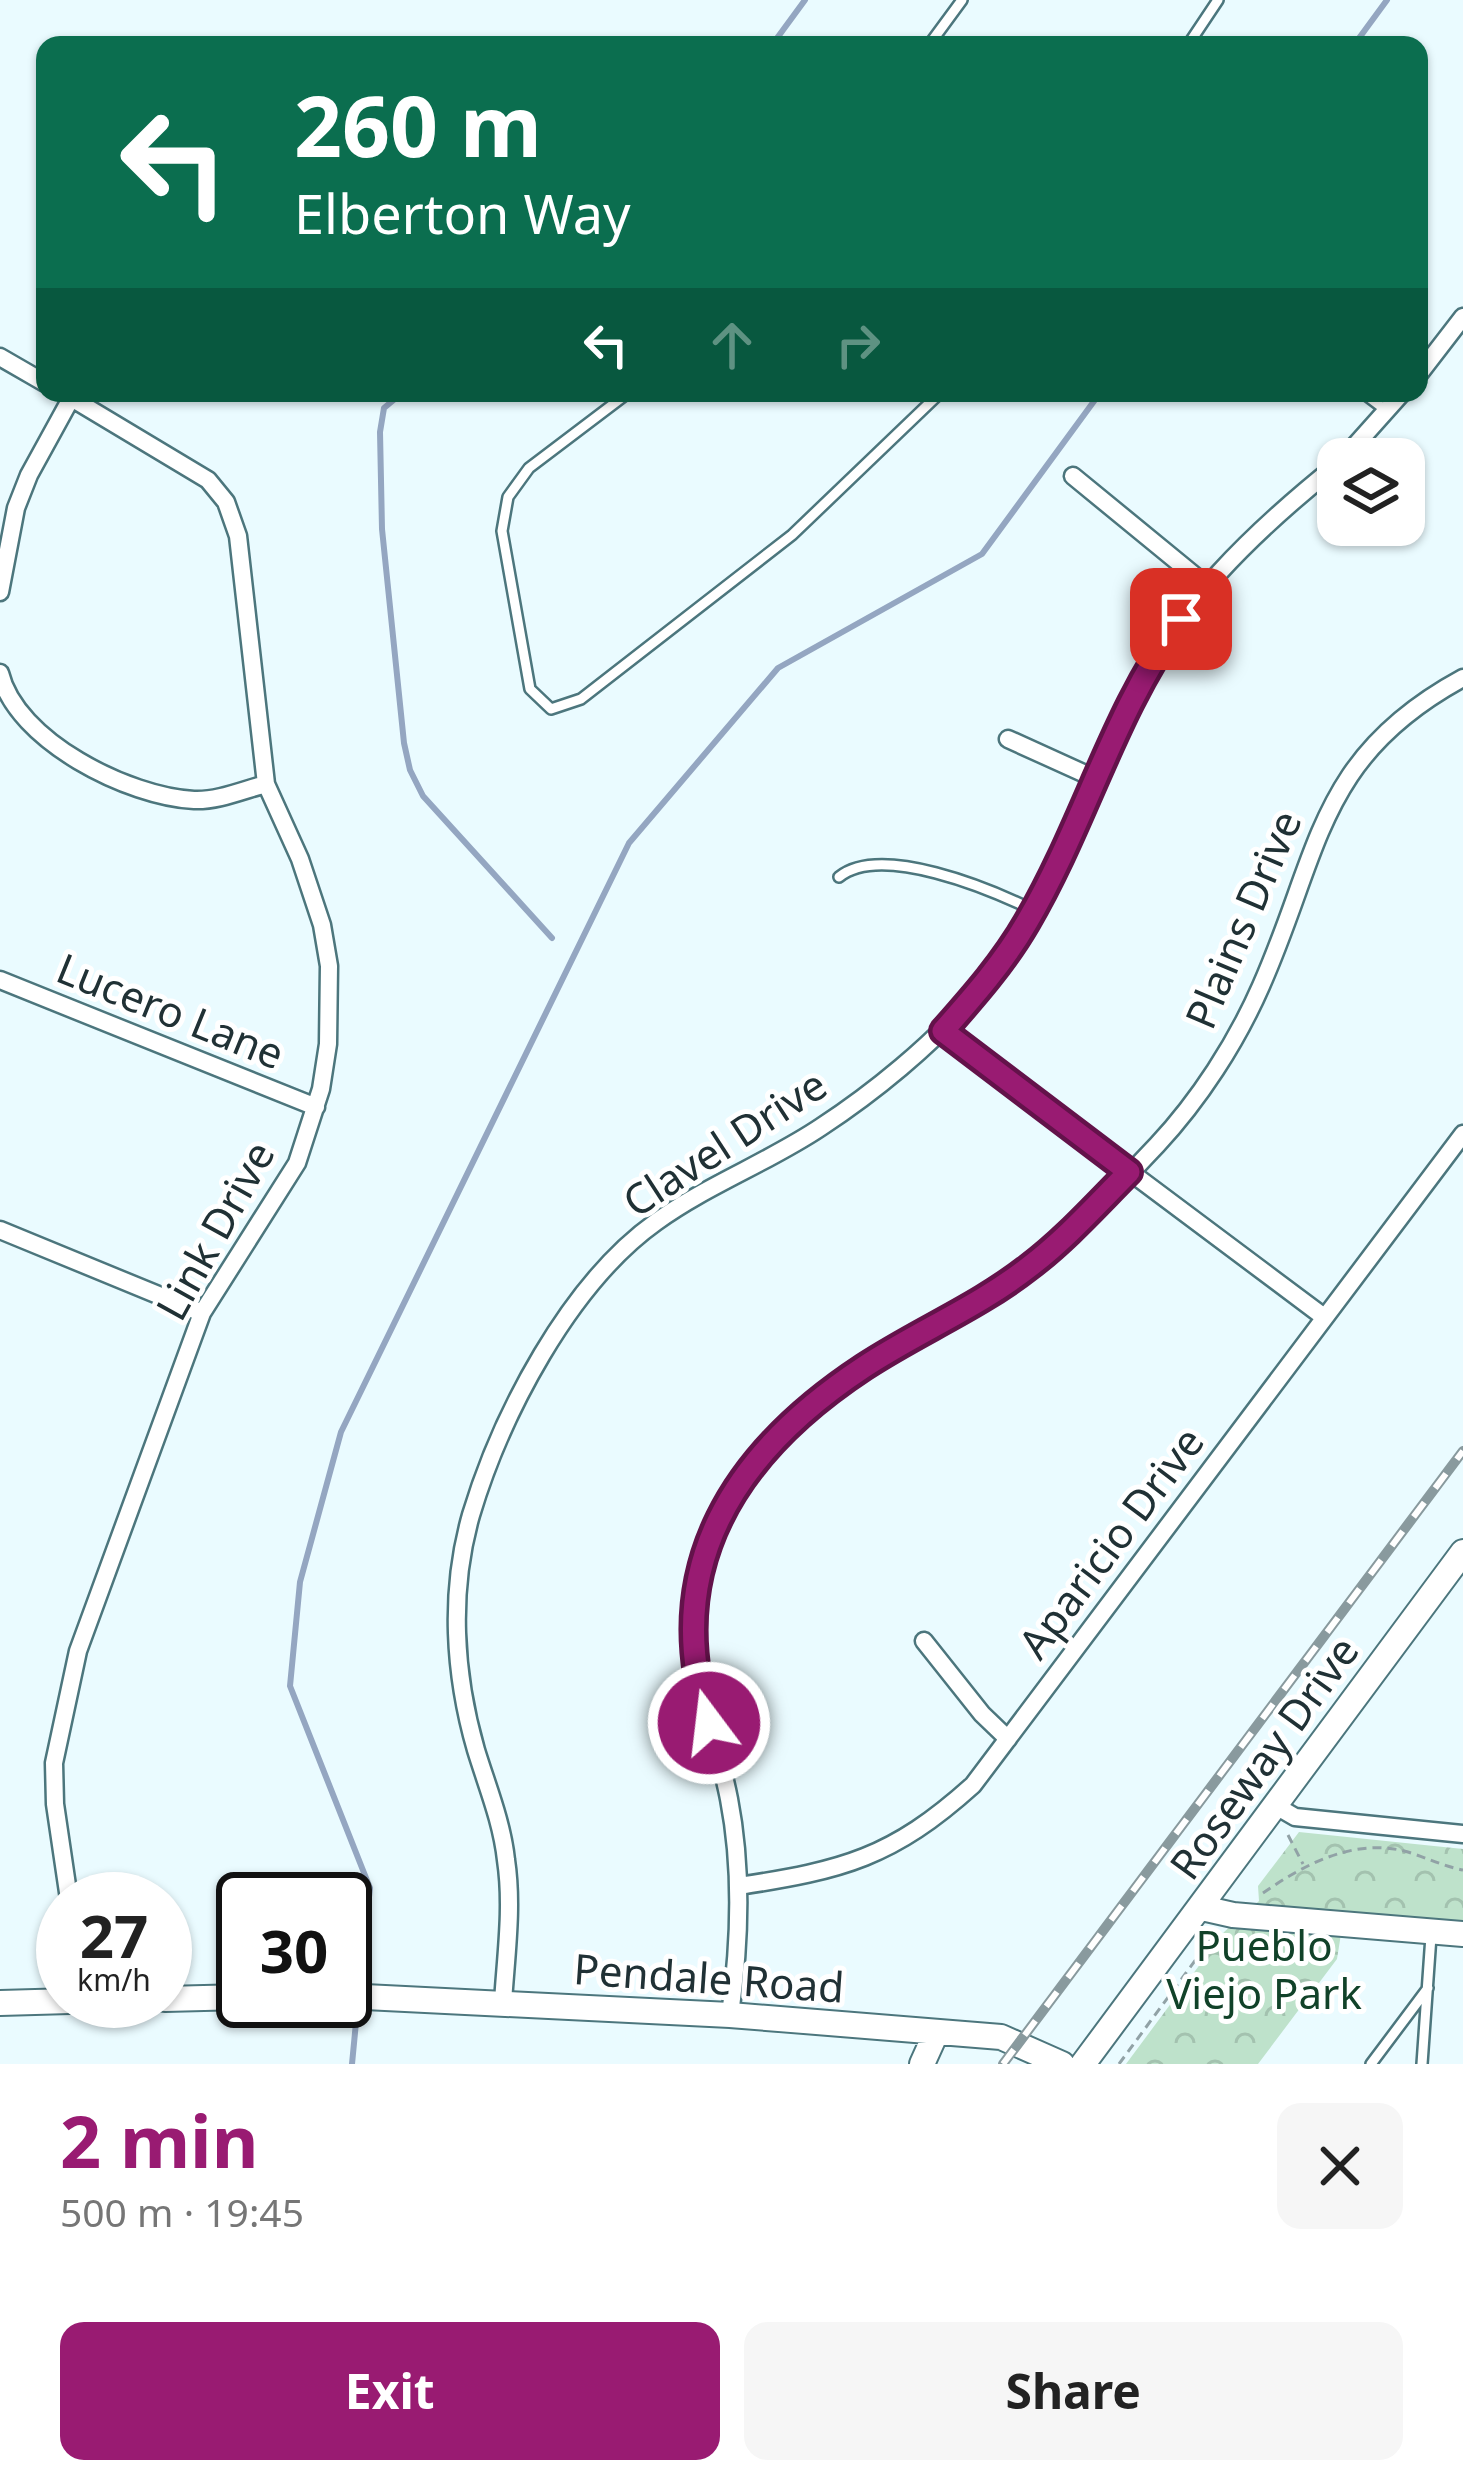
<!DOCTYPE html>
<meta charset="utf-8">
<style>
body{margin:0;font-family:"Noto Sans",sans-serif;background:#f6f6f6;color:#222;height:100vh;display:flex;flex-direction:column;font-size:45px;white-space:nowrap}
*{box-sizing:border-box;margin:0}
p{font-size:39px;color:#767676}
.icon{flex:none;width:66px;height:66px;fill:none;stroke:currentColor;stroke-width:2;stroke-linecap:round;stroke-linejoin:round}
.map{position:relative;height:2064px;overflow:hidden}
.details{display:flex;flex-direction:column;background:#fff;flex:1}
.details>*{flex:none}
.top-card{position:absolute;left:36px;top:36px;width:1392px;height:366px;border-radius:24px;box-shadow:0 3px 9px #0004;background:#0b6e4f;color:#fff;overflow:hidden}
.buttons{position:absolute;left:1317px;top:438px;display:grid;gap:24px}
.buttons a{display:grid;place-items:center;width:108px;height:108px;border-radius:24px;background:#fff;box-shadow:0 3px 9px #0004;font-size:60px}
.speed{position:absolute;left:36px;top:1872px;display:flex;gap:24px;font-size:60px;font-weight:700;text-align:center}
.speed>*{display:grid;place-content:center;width:156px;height:156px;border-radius:50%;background:#fff;box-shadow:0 3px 9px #0004;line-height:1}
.speed small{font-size:30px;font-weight:400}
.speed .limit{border:6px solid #111;border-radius:18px;background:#fff;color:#111}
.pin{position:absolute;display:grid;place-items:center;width:102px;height:102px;color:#fff;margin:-51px;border-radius:24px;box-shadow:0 6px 18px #0006}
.me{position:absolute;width:132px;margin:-66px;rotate:345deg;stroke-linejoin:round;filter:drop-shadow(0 0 9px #0008)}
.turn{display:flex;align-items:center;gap:42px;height:252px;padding:0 60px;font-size:54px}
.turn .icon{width:156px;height:156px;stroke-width:2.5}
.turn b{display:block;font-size:84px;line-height:102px}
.lanes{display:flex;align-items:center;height:114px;padding:0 60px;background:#0003;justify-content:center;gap:60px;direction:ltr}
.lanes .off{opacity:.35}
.round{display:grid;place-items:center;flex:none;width:126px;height:126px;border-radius:24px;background:#f6f6f6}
.summary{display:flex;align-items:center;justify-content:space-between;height:204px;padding:0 60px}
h1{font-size:72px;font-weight:700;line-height:90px;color:#991b72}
.primary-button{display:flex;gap:24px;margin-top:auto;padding:24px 60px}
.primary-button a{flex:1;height:138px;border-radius:24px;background:#991b72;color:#fff;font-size:48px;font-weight:700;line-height:138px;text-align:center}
.primary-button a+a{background:#f6f6f6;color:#222}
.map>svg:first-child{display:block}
.park{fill:url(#park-crowns)}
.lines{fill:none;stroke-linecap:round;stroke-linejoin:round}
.stream{stroke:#94a6c1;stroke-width:6}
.lane-casing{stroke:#4c767d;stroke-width:14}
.street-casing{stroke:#4c767d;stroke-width:21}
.secondary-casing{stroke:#4c767d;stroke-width:28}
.path{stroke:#91a2a6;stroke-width:3;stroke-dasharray:9 6;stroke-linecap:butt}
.lane{stroke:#fff;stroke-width:9}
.street{stroke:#fff;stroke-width:16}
.secondary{stroke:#fff;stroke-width:24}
.rail-casing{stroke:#899a9e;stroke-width:10}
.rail{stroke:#fff;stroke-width:6;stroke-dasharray:18;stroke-linecap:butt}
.route-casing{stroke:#63124a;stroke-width:30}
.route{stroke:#991b72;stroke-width:21}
.labels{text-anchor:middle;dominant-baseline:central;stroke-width:10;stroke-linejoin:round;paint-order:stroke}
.street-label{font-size:42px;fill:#203135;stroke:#fff}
.park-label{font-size:42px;fill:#114229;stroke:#fff}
</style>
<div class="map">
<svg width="1463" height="2064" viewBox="0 0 1463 2064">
<defs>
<pattern id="park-crowns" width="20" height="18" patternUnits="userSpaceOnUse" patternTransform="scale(3)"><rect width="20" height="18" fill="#bee2cb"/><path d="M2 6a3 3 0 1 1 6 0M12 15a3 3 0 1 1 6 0" fill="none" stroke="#a3c2af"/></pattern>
</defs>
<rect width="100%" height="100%" fill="#eafbff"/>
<!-- park -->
<path class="park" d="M1299,1832L1463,1849V1926L1344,1915L1337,1959L1258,2064H1126L1224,1932L1259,1901L1258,1886Z"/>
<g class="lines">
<!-- stream -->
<path class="stream" d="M772,45L805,0
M1354,45L1387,0
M402,393L384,408L380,432L382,529L404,743L410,770L423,796L552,938
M360,1980L370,1888L290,1686L300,1582L341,1432L629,843L778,668L982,554L1100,393
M352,2064L357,2012"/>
<defs>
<path id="lane" d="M929,45L962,0
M1188,45L1218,0
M628,393L529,468L508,497L502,531L530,689L551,709L581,699L792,535L940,393
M1363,393L1387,411
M839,877C881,843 990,889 1033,910
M1371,2064L1428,1988
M1422,2064L1431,1936"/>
<path id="street" d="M0,357L45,383
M1419,374L1463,317
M63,393L208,480L226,502L238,536L266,784L300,859L322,925L329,966L328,1044L321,1089L297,1163L202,1313L78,1651L54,1763L55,1804L69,1899
M1343,459L1402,393
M1073,476L1206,585
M0,592L16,508L29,475L74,393
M0,673C16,741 129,797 194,800C218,801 243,790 266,784
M1008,739L1094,778
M0,980L316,1107
M943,1032L1324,1317
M0,1230L202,1313
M924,1641L982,1714L1008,1739
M1276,1806L1295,1817L1463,1834
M739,1886C843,1870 892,1858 973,1785L1463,1134
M503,2002C506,1955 513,1906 506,1860C502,1822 487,1786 476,1750C454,1674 449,1592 471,1515C501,1415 569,1284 656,1222C707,1185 769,1162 821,1127C873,1093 932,1045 972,998C1046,911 1077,805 1127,705C1175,607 1254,531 1338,464
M730,2015C740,1943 743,1871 729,1799C714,1721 676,1649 698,1568C742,1408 905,1356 1025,1270C1073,1236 1116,1188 1157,1145C1199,1100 1236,1043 1261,986C1321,851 1317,757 1463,678"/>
<path id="secondary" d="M1202,1908L1233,1915L1463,1934
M345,1996L730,2015L1001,2037L1062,2064
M165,1999L243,1997
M0,2003L70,2001
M922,2064L936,2033
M1083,2064L1463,1552"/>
</defs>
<!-- lane casing -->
<use href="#lane" class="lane-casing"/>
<!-- street casing -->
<use href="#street" class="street-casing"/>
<!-- secondary casing -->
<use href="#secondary" class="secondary-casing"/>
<!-- path -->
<path class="path" d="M1288,1835L1303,1864
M1263,1893C1305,1864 1355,1837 1408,1852C1427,1858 1443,1866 1463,1870
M1119,2064L1216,1932"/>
<!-- lane -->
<use href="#lane" class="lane"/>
<!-- street -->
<use href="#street" class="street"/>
<!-- secondary -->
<use href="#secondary" class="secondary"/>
<defs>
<path id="rail" d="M1003,2064L1463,1451"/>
</defs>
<!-- rail casing -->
<use href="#rail" class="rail-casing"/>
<!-- rail -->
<use href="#rail" class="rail"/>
</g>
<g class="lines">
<defs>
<path id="route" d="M709,1723C659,1567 735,1452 864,1367C917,1332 978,1307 1029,1267C1066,1239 1097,1204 1129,1172L943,1031C973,997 1004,962 1027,922C1085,823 1113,712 1181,619"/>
</defs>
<!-- route casing -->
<use href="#route" class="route-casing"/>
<!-- route -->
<use href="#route" class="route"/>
</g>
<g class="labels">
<!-- street labels -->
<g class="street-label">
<text transform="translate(1242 919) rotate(-67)">Plains Drive</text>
<text transform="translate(171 1010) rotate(22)">Lucero Lane</text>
<text transform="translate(724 1142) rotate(-33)">Clavel Drive</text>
<text transform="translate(214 1230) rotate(-61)">Link Drive</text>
<text transform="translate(1110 1542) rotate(-53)">Aparicio Drive</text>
<text transform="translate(1263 1757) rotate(-54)">Roseway Drive</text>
<text transform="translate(709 1977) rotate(4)">Pendale Road</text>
</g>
<!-- park labels -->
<g class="park-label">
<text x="1264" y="1944">Pueblo<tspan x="1264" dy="48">Viejo Park</tspan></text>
</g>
</g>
</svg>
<div class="buttons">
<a><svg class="icon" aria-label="layers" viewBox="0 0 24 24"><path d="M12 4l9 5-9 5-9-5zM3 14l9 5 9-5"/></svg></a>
</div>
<div class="speed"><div>27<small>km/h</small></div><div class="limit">30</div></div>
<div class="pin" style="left:1181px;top:619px;background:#d93025"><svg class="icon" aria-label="arrive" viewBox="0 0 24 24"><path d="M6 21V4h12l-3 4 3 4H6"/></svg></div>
<svg class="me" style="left:709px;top:1723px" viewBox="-20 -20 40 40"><circle r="17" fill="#991b72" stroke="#fff" stroke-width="3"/><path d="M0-11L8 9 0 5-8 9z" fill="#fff"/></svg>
<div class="top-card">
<div class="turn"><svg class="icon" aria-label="left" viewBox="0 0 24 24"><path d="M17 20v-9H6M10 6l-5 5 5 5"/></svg><div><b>260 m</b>Elberton Way</div></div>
<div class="lanes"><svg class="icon" aria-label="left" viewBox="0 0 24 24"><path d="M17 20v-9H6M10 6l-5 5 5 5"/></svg><svg class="icon off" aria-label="ahead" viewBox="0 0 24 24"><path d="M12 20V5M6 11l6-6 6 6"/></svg><svg class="icon off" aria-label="right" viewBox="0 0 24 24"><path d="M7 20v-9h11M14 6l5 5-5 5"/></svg></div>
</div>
</div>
<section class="details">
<div class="summary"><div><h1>2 min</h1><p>500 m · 19:45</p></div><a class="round"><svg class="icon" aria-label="close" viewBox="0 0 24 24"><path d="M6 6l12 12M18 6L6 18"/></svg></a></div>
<div class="primary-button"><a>Exit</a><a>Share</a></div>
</section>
